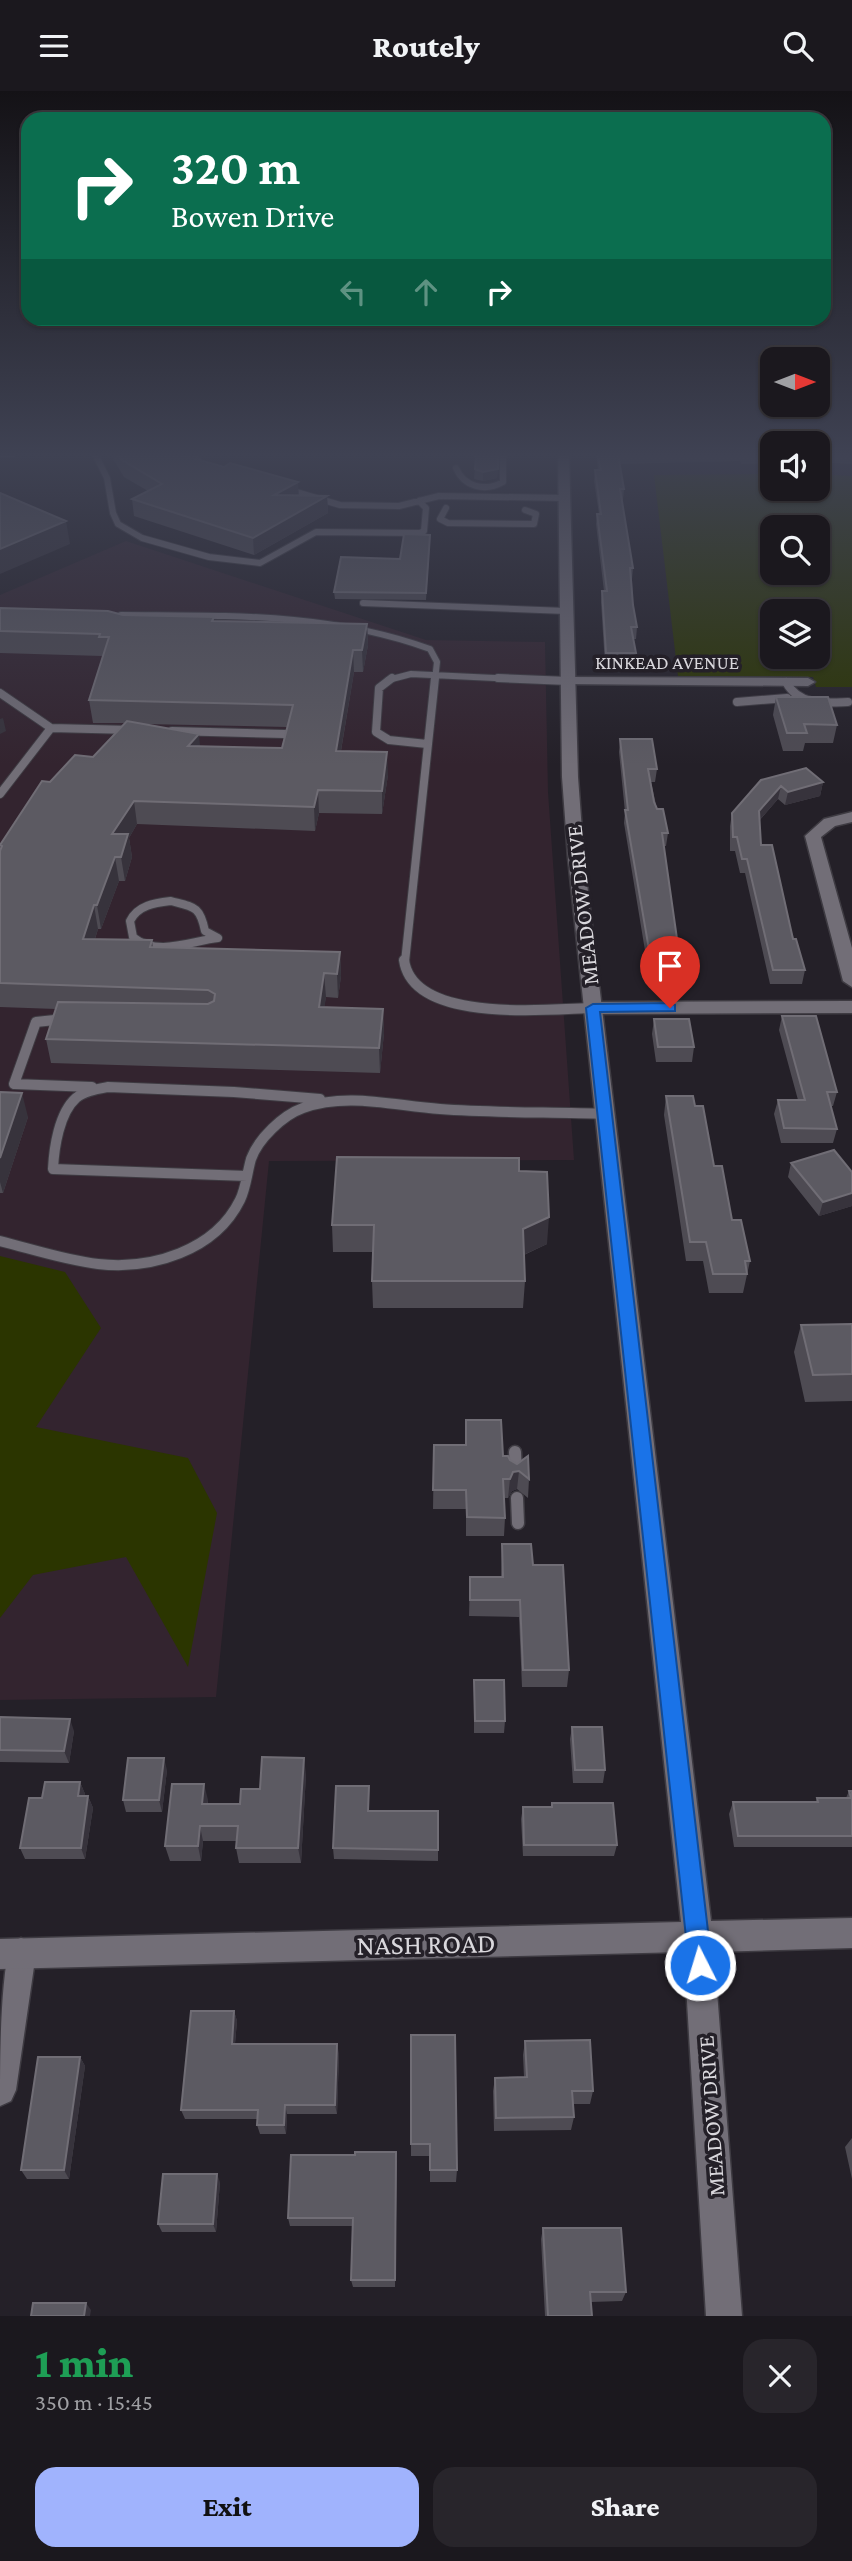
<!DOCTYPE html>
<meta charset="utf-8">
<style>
body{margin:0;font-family:"Crimson Pro",serif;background:#28252b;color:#f1f3f6;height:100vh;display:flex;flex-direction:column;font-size:26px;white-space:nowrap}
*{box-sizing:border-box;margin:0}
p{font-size:23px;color:#a0a0a4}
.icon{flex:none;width:38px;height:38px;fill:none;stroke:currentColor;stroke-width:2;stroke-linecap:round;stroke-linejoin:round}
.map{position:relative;height:2225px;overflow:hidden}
.side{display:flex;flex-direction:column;background:#1b181e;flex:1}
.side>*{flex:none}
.hud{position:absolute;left:21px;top:21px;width:810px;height:214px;border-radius:21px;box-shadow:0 2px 5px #0004,0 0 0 2px #39373c;background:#0b6e4f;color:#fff;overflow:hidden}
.needle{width:46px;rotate:90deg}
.tools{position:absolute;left:760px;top:256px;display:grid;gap:14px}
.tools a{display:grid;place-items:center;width:70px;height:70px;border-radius:14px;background:#1b181e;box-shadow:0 2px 5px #0004,0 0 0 2px #39373c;font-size:35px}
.pin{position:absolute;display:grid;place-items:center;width:60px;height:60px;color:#fff;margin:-72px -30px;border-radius:50% 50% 50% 0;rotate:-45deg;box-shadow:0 0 7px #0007}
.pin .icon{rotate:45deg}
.me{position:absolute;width:77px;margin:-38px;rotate:355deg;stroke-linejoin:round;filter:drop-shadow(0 0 5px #0008)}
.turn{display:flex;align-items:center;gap:24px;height:147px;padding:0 35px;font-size:32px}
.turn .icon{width:91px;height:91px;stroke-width:2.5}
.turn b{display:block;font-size:49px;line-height:60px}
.lanes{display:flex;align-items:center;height:66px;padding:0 35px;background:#0003;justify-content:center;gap:35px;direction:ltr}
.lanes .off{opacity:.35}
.round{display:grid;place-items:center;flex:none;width:74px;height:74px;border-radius:21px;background:#28252b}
.headline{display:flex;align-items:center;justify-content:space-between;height:119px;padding:0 35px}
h1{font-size:42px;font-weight:800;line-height:52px;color:#1e9e55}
.button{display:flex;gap:14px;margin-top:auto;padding:14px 35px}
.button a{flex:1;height:80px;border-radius:21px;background:#a0b3fd;color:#111;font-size:28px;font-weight:800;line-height:80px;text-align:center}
.button a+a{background:#28252b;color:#f1f3f6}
header{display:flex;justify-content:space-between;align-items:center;height:91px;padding:0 35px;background:#1b181e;font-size:32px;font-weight:800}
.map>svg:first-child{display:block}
.education{fill:#33242f}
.green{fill:#2b3500;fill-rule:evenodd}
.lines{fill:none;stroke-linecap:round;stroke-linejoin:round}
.lane-far3-casing{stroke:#3e3b42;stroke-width:8}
.lane-far2-casing{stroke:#3e3b42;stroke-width:10}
.lane-far1-casing{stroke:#3e3b42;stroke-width:12}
.lane-casing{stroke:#3e3b42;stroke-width:15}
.street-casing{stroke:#3e3b42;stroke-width:3}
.secondary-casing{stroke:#3e3b42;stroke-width:3}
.lane-far3{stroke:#726e77;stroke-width:6}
.lane-far2{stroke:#726e77;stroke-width:8}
.lane-far1{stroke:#726e77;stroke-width:10}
.lane{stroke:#726e77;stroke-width:12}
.street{fill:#726e77;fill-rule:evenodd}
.secondary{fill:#726e77;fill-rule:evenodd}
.wall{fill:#4e4b53;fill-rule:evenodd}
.shaded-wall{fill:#37333c}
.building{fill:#5c5a62;stroke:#706d75;stroke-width:2}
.route{fill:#1a73e8;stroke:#114b97;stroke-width:2}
.labels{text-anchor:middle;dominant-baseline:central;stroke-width:7;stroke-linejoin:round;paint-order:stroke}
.far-street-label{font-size:19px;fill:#d9d7dc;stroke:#242028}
.street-label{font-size:23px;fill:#d9d7dc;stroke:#242028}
.near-street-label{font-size:28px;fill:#d9d7dc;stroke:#242028}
</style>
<header><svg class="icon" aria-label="menu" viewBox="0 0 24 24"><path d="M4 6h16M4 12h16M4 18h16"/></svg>Routely<svg class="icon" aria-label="search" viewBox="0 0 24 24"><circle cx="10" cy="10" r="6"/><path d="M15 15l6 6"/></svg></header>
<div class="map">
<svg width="852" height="2225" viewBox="0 0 852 2225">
<rect width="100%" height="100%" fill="#242028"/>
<!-- education -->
<path class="education" d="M126,450L426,549L545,551L548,701L574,1069L269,1070L216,1606L0,1609V504Z"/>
<!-- green -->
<path class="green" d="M772,383V397H817V390L833,384L852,385V596H816L813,586L678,585L654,384ZM772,436H817V481H772ZM772,520H817V565H772Z
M0,1165L65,1181L101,1237L36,1336L188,1367L217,1422L188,1576L126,1466L33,1484L0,1527Z"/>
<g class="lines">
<defs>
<path id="lane-far3" d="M0,363H12
M95,363L107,387L113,422L118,433L142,447L209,466L260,472L316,441L420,442L424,440L426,417L419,410
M194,363L201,374L207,376
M456,377C464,396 485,401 503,391V363
M286,398L340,414L399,415L439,405L564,407
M446,417L440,428L448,432L534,433L536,423L525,419
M363,512L566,520
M121,524C228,525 328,521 430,558L437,571L435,589
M388,589L411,583L537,589"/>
<path id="lane-far2" d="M392,587L379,597L376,641L389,649L427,653
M498,587L568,590
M786,591C799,615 824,612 848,611
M0,602L51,637L0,703
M737,611L787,607
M51,637L132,639
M172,640L285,643
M171,810C194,816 200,815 205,840L218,847C191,850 157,866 133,846L130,830C138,814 155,812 171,810Z
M405,871L435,587"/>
<path id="lane-far1" d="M404,869C413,933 547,918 593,917
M64,928L36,931L14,993L92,996
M247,1085L53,1078C54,1057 59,1022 76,1007C84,1000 97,998 108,996L234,1001L320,1008
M0,1150C32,1158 65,1169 98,1173C151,1179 215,1160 240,1109C246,1097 247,1082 251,1068C258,1048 283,1024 303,1017C347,1001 395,1015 440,1018C495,1022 550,1021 605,1023"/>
<path id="lane" d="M515,1361L516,1383
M517,1407L518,1432"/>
<path id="street" d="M568,586L808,587L815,591L808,595L563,593V587Z
M852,721V731L835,735L821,746L852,857V896L843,890L805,745L824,728Z
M852,910V922L593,923L584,917L593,911Z
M21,1847L32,1851L36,1862L16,1999L11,2010L0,2015C0,1966 0,1897 10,1851Z"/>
<path id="secondary" d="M558,363H569L578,686L584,767L711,1830L852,1827V1857L714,1861L742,2225H706L684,1861L0,1878V1848L681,1831L568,767L562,686Z"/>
</defs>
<!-- lane-far3 casing -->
<use href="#lane-far3" class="lane-far3-casing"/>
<!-- lane-far2 casing -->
<use href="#lane-far2" class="lane-far2-casing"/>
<!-- lane-far1 casing -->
<use href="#lane-far1" class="lane-far1-casing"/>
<!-- lane casing -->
<use href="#lane" class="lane-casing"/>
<!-- street casing -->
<use href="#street" class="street-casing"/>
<!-- secondary casing -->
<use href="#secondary" class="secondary-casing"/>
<!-- lane-far3 -->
<use href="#lane-far3" class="lane-far3"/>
<!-- lane-far2 -->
<use href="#lane-far2" class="lane-far2"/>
<!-- lane-far1 -->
<use href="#lane-far1" class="lane-far1"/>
<!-- lane -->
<use href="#lane" class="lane"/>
<!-- street -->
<use href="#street" class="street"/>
<!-- secondary -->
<use href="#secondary" class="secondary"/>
</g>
<!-- wall -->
<path class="wall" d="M110,363H179L299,405H327L328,422L254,464L134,425L132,408L148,400L124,386Z
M476,363H498L497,387L483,390L474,388Z
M596,363H772V372L741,373L740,370L620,373L624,398L623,409H622L633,477L632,488L633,514L637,536L636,548H633L636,562L635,574H605L601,511L602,500H604L596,433L597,423H599L594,390L595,379H598Z
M817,363H852V373L817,371Z
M430,451L426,509L335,508L334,501L400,468Z
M0,517L123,524L214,526V530L367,533L368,554L363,581H354L341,660L388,684L382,723L319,722L315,740L137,733L129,747L132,766L125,790H119L101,838H98L95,848L152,849L153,856L340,861L341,885L338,907L326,906L324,916L383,918L384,942L380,982L51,972L46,948L56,918L0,916V754L50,691L93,666L125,632H93L89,609L102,568V565L0,562ZM144,633L287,636L282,657L200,655Z
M776,606L837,634L833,652H805L803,660H783L773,624Z
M620,648L657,678L655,691H651L657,718L668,742L666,755H664L681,876L679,890H650L624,732L625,721L619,661Z
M761,689L823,691L820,705L785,714L778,708L759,730L761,754L805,879L802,893H770L745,782H740L735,760H730V735L732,722Z
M782,925L837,1001L833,1015H831L837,1038L833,1052H781L774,1023L778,1009H798L779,939Z
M654,928L694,956L692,971H656L652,943Z
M0,1001L28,1026L3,1102H0Z
M666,1005L695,1015L732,1129L750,1170L743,1202H709L703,1170H686L664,1024Z
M791,1072L852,1081V1115L819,1125L788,1086Z
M519,1080L547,1153L524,1164L525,1190L523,1217H373L372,1190L373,1161H333L332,1134Z
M852,1233V1310L805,1311L794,1261L801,1234Z
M466,1329L503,1365L510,1369L529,1388L528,1407L517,1398L512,1400L508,1407H504L505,1427L504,1445H466V1418H433L434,1354H465Z
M502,1453L533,1474L569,1579L567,1596H522L519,1526L469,1525L470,1486H501Z
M474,1589L505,1630L504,1642H474Z
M0,1626L74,1640L69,1672L0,1671Z
M572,1636L605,1679L603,1692H573L570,1648Z
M167,1679L162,1721H126L123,1709Z
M306,1683L301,1772H239L236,1757V1750H203L201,1770H170L165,1755L208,1709V1713H240L260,1698Z
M80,1691L85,1703L84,1705H88L93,1717L85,1768H25L20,1757L42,1707Z
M369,1695V1720H438V1770L334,1768L333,1757Z
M849,1700H852V1756H734L729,1723L733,1711H816L817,1707H846Z
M552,1712L617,1754L614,1765H523L521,1728L523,1716H551Z
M234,1920L237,1930L235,1953L339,1962L337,2023H287L286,2043H260L257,2034L258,2028H185L181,2019Z
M411,1944L457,2079L456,2091H430V2065H411Z
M525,1950L593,2000L590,2013H573L574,2026L571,2039L494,2040L493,2000L495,1987L524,1986L523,1964Z
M80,1966L85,1975L69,2088H27L21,2079Z
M852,2047V2088L845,2056Z
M397,2069L395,2196H353L351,2189L353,2135H290L288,2127Z
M220,2091L216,2141H162L158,2133Z
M543,2137L626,2201L622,2210L591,2211L592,2225H545L541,2148Z"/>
<!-- shaded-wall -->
<path class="shaded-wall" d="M498,378L497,387L483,390V381Z
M298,391L299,408L274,404Z
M327,405L328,422L254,464L253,447Z
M66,430L70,453L0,483V458Z
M367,533L368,554L363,581L362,559Z
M353,559L354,581L337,683L336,660Z
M3,627L6,640L0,643V628Z
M199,643L201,666L188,655Z
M387,661L388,684L382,723V700Z
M823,691L820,705L785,714L788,701Z
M781,695L778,708L756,733L759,720Z
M318,699L319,722L315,740L314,716Z
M134,710L137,733L129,747L132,766L125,790L121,766L112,743Z
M115,766L119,790L101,838L97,814Z
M94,814L98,838L87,872L83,848Z
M340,861L341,885L338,907L337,883Z
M324,882L326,906L321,940L319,916Z
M383,918L384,942L380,982L379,957Z
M22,1002L28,1026L3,1102L0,1091V1067Z
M852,1102V1115L819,1125L823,1111Z
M549,1126L547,1153L521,1165L523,1138Z
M519,1380L517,1398L512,1400L508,1407L510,1388L513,1381Z
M70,1628L74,1640L69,1672L64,1660Z
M164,1667L167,1679L162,1721L159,1709Z
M304,1667L306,1683L301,1772L298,1757Z
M80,1691L85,1703L82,1717L78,1705Z
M204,1693L208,1709L206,1729L202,1713Z
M88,1705L93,1717L85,1768L81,1757Z
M200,1735L203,1750L201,1770L198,1755Z
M234,1920L237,1930L234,1962L232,1953Z
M337,1953L339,1962L337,2023L335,2014Z
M80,1966L85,1975L69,2088L64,2079Z
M285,2014L287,2023L286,2043L284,2034Z
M217,2083L220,2091L216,2141L213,2133Z
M86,2212L91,2219L90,2225H84Z"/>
<!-- building -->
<path class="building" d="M117,363H179L224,376L230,372L298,391L274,404L327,405L253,447L132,408L162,393L122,369Z
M476,363H498V378L483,381L475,378Z
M597,363H618L624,398H620L633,477H630L633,514L637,536H631L636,562H606L602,500H607L597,423H601L595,379H601Z
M0,402L66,430L0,458Z
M404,443L430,444L426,502L334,501L341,466L400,468Z
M0,517L108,520L123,524L214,526L212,530L367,533L362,559H353L336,660L387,661L382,700L318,699L314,716L134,710L112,743H128L121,766H115L97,814H94L83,848L152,849L150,856L340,861L337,883L324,882L319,916L383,918L379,957L46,948L58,911L208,913L214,910L215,903L208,899L0,892V760L2,755L0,754L42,690L50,691L75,664L93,666L127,630L199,643L188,655L282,657L293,614L89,609L109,546H99L100,543L0,540Z
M776,606H828L837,634L804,633L807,642H787Z
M620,648H652L657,678H648L654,711L657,718H663L668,742H662L681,876H652L625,719H628Z
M806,677L823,691L788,701L781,695L759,720L761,754H772L793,848H796L805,879H773L747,768H742L737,746H733L732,722L761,689Z
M782,925H816L837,1001H827L837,1038L784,1037L778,1009H805Z
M654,928H689L694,956H658Z
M0,1001L22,1002L0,1067Z
M666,1005H693L695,1015H703L714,1075H722L732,1129H741L750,1170H745L747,1183H713L706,1151H690Z
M834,1059L852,1081V1102L823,1111L791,1072Z
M337,1066L519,1067V1080L547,1081L549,1126L523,1138L525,1190H372L374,1134H332Z
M852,1233V1283L813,1284L801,1234Z
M466,1329H501L503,1365H508L510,1369L517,1373L528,1365L529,1388L519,1380L513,1381L510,1388H503L505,1427L467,1426L466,1399H433L434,1354H466Z
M502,1453H531L533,1474H563L569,1579H523L520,1509H470V1486H503Z
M474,1589H504L505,1630H475Z
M0,1626L70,1628L64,1660L0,1659Z
M572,1636H602L605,1679H575Z
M262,1666L304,1667L298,1757H236L238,1735H200L198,1755H165L172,1693H204L202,1713H240L241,1698H260Z
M128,1667H164L159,1709H123Z
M45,1691H80L78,1705H88L81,1757H20L29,1707H42Z
M336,1695H369L368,1720H438V1759L333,1757Z
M849,1700H852V1745H738L733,1711H818L817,1707H851Z
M552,1712H613L617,1754H524L523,1716H552Z
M191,1920H234L232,1953H337L335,2014H285L284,2034H257L258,2019H181Z
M411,1944H455L457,2079H430V2053H411Z
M590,1949L593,2000H572L574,2026L496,2027L495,1987L527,1986L525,1950Z
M38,1966H80L64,2079H21Z
M355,2061H396L395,2189H351L353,2127H288L291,2064H355Z
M163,2083H217L213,2133H158Z
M543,2137H621L626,2201H590L592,2225H548Z
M33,2212H86L84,2225H31Z"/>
<!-- sky -->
<linearGradient id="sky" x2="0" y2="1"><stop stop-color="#141216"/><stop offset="0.54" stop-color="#3f4253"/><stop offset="1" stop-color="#3f4253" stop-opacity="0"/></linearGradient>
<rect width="852" height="674" fill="url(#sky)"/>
<!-- route -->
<path class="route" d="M670,912L675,914V920L600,921L712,1874L708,1882L700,1885L692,1882L689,1874L586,917L593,913Z"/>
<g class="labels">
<!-- far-street labels -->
<g class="far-street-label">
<text x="667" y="571">KINKEAD AVENUE</text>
</g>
<!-- street labels -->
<g class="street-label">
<text transform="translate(582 814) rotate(-96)">MEADOW DRIVE</text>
<text transform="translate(711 2025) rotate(-94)">MEADOW DRIVE</text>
</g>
<!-- near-street labels -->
<g class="near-street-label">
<text transform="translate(426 1853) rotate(-1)">NASH ROAD</text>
</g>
</g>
</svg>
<div class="tools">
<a><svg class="needle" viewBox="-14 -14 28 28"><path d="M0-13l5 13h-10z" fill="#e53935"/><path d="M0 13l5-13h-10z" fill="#a0a0a4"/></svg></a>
<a><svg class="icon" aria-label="sound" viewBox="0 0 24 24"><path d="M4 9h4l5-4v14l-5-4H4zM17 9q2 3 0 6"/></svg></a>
<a><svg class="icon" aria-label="search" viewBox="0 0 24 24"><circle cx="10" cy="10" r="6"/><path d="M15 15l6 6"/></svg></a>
<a><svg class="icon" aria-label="layers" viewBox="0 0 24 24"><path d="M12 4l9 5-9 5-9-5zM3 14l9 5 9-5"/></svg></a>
</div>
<div class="pin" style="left:670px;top:917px;background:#d93025"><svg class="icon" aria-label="arrive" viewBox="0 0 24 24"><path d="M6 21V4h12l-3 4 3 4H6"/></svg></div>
<svg class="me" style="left:700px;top:1874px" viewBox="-20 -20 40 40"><circle r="17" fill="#1a73e8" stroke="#fff" stroke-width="3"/><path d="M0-11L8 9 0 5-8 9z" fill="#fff"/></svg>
<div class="hud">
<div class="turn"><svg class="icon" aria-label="right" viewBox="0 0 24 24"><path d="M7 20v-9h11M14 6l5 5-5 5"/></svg><div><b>320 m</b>Bowen Drive</div></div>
<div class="lanes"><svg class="icon off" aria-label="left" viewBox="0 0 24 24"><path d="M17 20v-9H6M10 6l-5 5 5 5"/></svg><svg class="icon off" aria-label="ahead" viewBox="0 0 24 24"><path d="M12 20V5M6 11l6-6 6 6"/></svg><svg class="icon" aria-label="right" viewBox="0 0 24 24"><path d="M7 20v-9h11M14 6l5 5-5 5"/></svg></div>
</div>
</div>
<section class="side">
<div class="headline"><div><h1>1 min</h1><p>350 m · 15:45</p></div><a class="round"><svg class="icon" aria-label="close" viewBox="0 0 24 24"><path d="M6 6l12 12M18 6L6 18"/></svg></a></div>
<div class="button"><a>Exit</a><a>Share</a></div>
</section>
